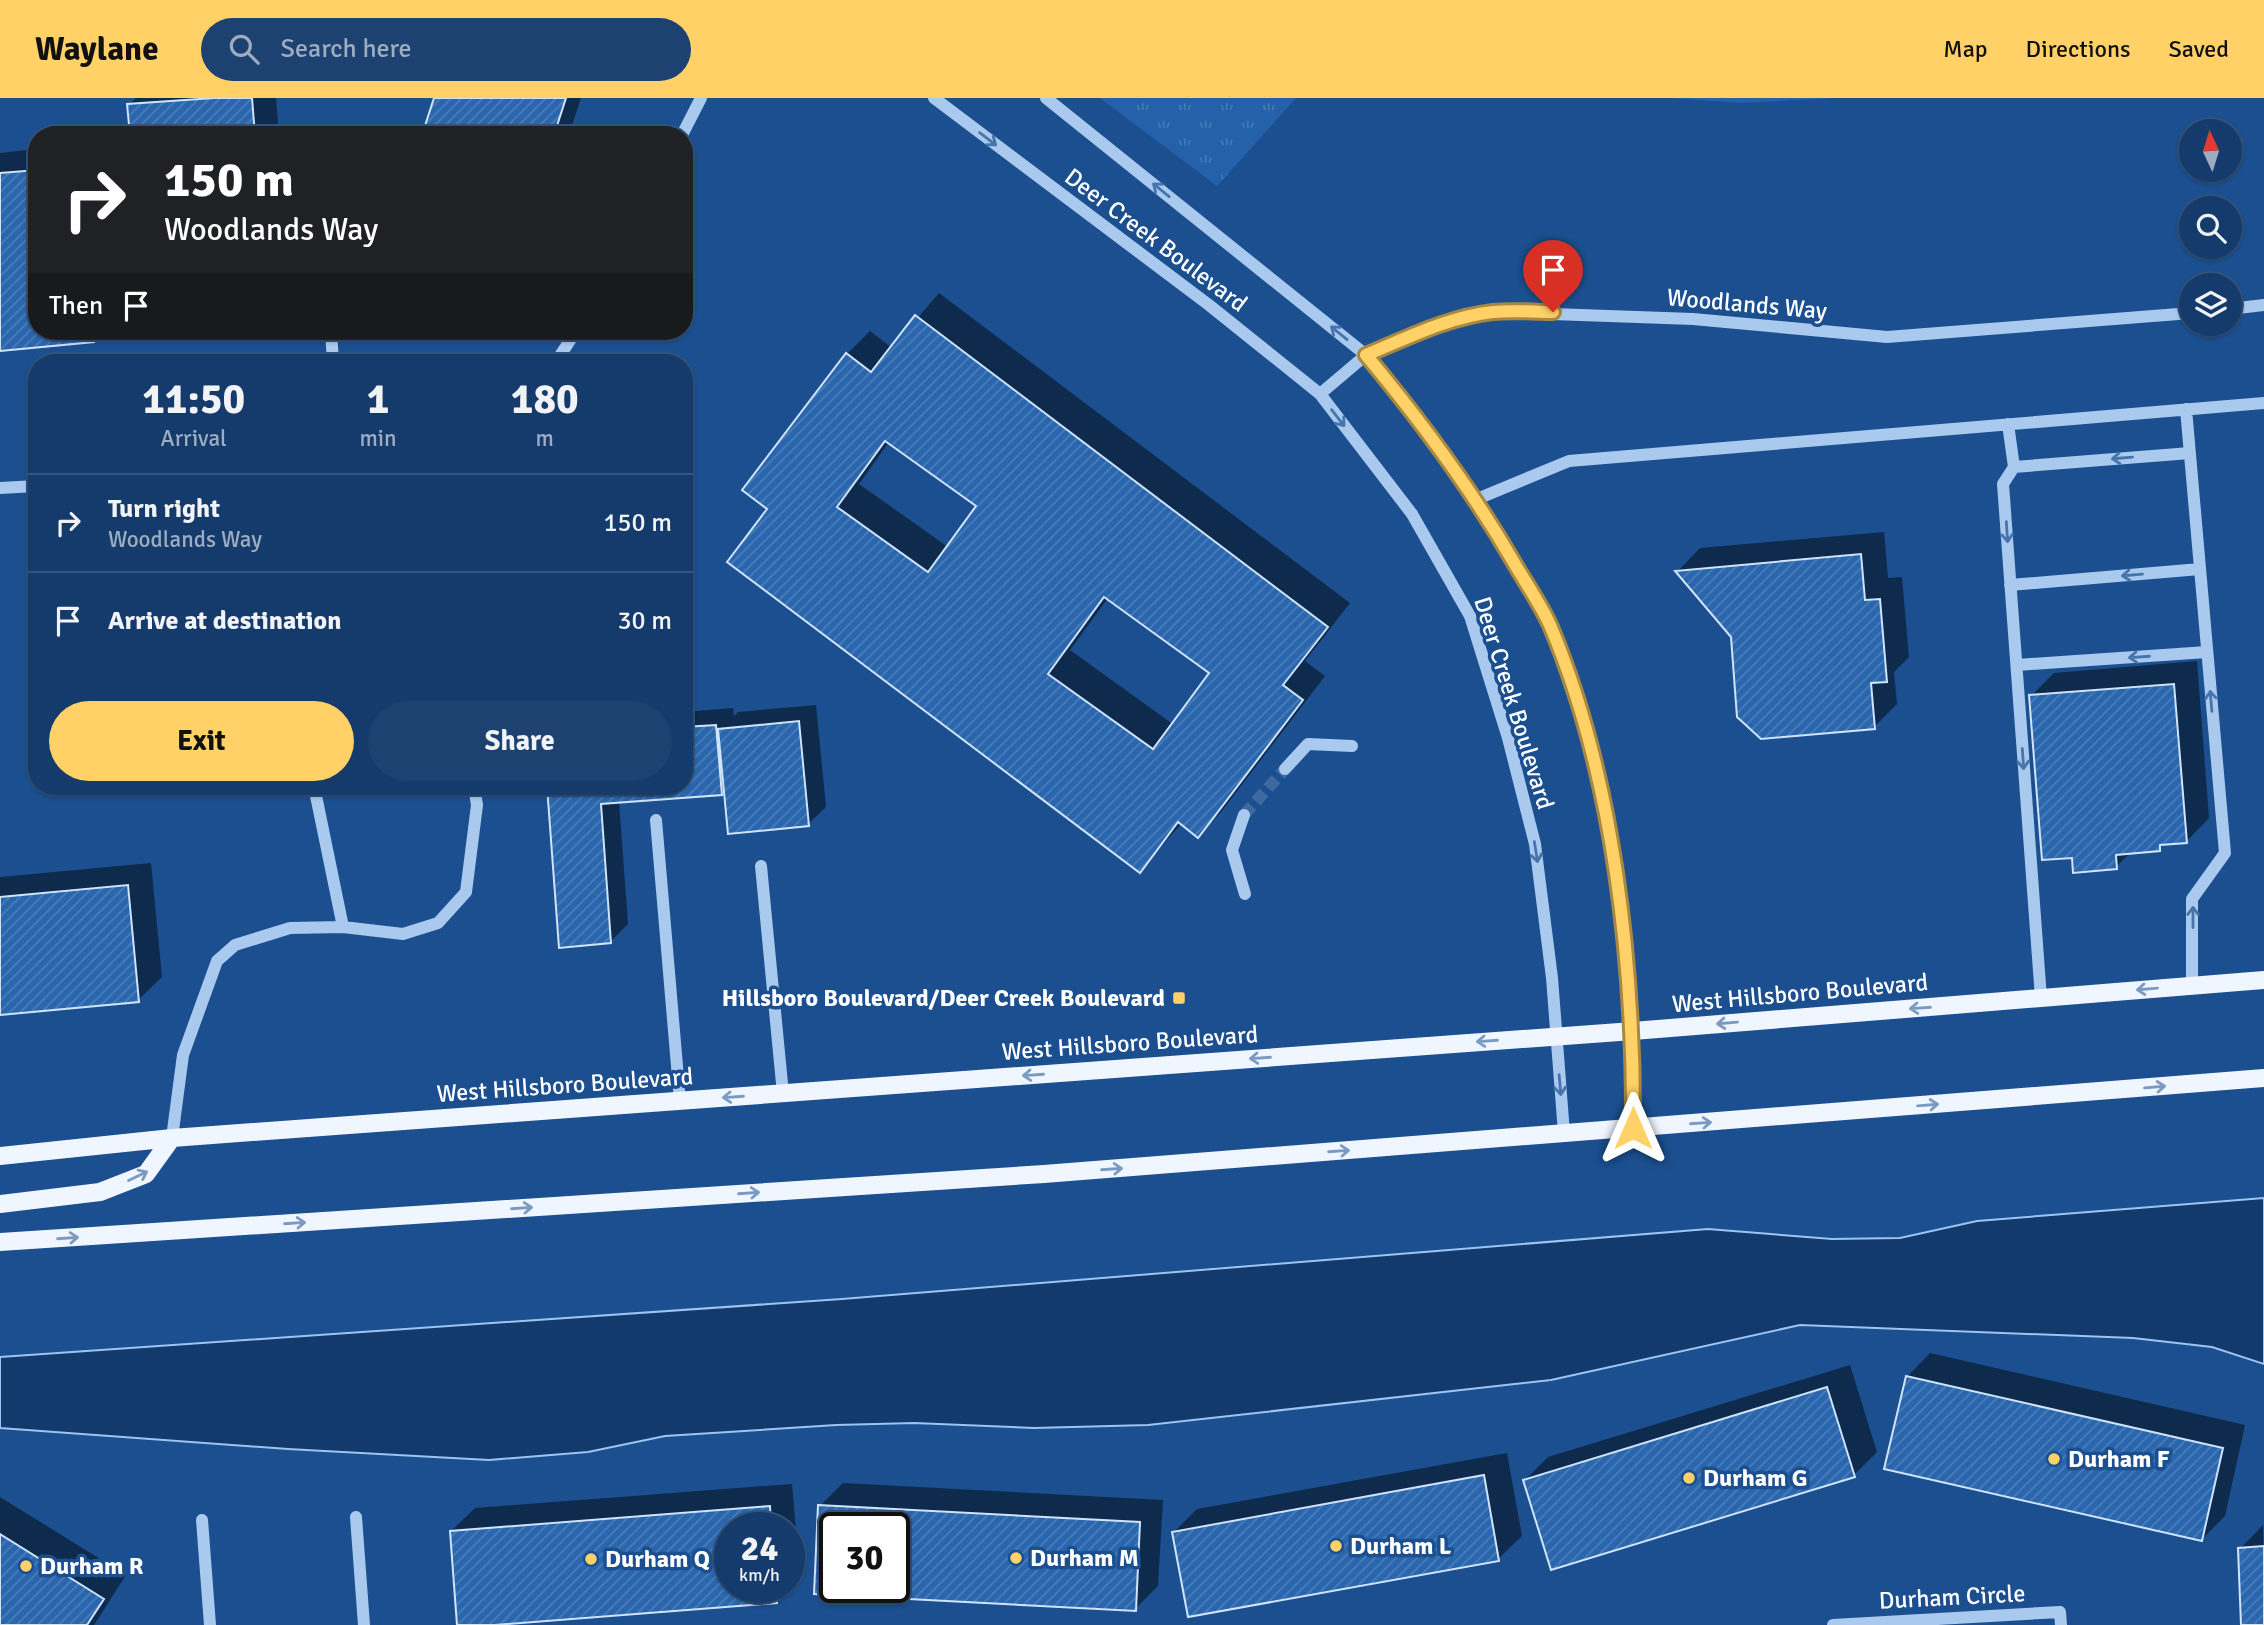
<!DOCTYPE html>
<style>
body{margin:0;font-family:Signika,sans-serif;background:#1d4271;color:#f1f3f6;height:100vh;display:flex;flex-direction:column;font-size:26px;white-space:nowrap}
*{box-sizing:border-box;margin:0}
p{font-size:23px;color:#9dadc1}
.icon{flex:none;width:38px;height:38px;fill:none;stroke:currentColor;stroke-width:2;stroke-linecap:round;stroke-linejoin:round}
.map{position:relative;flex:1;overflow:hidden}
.drawer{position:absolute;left:28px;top:256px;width:665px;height:441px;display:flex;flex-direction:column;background:#143b6b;border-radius:28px;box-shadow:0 2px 5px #0004,0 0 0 2px #33557e}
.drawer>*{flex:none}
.guide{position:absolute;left:28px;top:28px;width:665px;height:214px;border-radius:28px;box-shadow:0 2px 5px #0004,0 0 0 2px #33557e;background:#202124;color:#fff;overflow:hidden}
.needle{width:46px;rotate:356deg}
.tools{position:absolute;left:2179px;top:21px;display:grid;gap:14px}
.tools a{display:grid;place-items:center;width:63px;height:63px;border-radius:50%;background:#143b6b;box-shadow:0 2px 5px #0004,0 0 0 2px #33557e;font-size:35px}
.speed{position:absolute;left:714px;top:1414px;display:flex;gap:14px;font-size:35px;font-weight:700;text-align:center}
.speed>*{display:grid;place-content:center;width:91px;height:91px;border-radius:50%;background:#143b6b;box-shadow:0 2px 5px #0004,0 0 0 2px #33557e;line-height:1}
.speed small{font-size:18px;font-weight:400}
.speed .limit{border:4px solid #111;border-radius:10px;background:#fff;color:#111}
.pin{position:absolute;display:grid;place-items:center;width:60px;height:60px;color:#fff;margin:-72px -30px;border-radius:50% 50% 50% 0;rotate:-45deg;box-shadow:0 0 7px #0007}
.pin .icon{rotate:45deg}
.me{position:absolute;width:77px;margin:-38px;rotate:0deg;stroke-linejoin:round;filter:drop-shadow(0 0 5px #0008)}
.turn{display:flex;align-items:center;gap:24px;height:147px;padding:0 21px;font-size:32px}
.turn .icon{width:91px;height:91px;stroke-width:2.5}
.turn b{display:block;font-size:49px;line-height:60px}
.then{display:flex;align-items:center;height:66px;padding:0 21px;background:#0003;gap:14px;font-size:26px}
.eta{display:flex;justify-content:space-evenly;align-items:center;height:119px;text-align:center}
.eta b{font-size:42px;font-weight:700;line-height:49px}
.cta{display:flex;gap:14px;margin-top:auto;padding:14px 21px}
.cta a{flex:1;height:80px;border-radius:42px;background:#ffd166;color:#111;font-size:28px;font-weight:700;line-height:80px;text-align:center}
.cta a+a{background:#1d4271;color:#f1f3f6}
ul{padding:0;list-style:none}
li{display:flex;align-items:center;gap:21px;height:98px;padding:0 21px;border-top:2px solid #33557e}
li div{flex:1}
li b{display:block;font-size:26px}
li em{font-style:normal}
header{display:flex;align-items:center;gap:42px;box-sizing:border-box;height:98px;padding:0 35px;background:#ffd166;color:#111}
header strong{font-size:33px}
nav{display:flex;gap:38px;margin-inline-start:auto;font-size:24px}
.search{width:490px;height:63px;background:#1d4271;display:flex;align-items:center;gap:18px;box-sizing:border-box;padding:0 24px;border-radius:38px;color:#9dadc1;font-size:26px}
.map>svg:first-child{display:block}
.grass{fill:url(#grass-tufts)}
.water{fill:#123a6d;stroke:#9cc4f0;stroke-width:2}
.shadow{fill:#0007;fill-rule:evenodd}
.building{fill:url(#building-hatch);stroke:#cfe3fa;stroke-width:2;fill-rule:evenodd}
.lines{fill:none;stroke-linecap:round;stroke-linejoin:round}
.minor-tunnel{stroke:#3d69a0;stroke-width:12;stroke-dasharray:12 6;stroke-linecap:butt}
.minor{stroke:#a9c9ee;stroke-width:12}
.major{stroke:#f0f6ff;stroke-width:18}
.oneway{stroke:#4674ac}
.oneway2{stroke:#7b9ac1}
.route-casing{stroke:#a68842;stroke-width:18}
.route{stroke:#ffd166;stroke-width:12}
.poi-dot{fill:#ffd166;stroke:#1b4f8f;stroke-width:2.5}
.labels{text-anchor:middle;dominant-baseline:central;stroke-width:7;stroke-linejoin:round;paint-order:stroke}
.street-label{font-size:24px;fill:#fff;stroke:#1b4f8f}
.poi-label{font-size:24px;font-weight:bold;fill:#fff;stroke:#1b4f8f;text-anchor:start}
</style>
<header>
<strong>Waylane</strong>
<div class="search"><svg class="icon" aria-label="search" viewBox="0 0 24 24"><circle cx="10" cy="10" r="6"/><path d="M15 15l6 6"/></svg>Search here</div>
<nav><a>Map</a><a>Directions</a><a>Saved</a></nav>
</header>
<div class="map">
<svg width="2264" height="1527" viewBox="0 0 2264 1527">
<defs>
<pattern id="grass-tufts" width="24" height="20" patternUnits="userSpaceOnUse" patternTransform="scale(1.75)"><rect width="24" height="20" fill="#2461a8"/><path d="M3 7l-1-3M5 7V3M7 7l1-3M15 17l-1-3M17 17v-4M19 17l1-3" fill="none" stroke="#4579b5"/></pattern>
<pattern id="building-hatch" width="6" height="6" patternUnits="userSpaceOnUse" patternTransform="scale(1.75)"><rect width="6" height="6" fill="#2a66ad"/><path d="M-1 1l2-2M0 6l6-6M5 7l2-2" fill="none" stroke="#4a7db9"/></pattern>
</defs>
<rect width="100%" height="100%" fill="#1b4f8f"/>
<!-- grass -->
<path class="grass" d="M1100,0H1296L1217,88Z
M1671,0H1835L1742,5Z"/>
<!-- water -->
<path class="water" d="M2264,1100V1266L2212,1249L2133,1240L1800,1227L1551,1282L1148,1327L1034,1330L914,1325L836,1327L665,1338L588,1354L489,1362L288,1351L0,1330V1259L842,1201L1708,1131L1832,1141L1900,1140L1977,1123Z"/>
<!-- shadow -->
<path class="shadow" d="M136,0H276L279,37H131L129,7Z
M436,0H581L569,37H424Z
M37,51V233H104L94,243L0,251V55Z
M939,195L1350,505L1305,563L1325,578L1221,714L1198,737L1182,725L1140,772L769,410L847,256L870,233L892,250ZM889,344L978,408L948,449L859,386ZM1108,500L1212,575L1174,627L1070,552Z
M1884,434L1888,480L1902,479L1909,559L1894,574L1897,606L1874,629L1733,538L1678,473L1700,450Z
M2197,563L2209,720L2186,744L2165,745L2159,751L2132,753L2116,769L2074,758L2031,598L2054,575Z
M816,607L826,709L808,726L726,691L721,696L619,703L628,826L610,844L561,848L549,688H684V614L733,610L734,618L738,614Z
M151,765L162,879L138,902L0,915V779Z
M1930,1255L2245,1327L2225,1418L2202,1441L1907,1279Z
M1850,1267L1877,1354L1854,1377L1525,1382L1548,1359Z
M1507,1355L1522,1438L1498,1461L1174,1434L1197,1411Z
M843,1385L1163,1402L1158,1488L1135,1511L816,1494L820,1408ZM835,1430H894V1489H835Z
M792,1386L800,1480L776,1503L459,1527L451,1433L475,1410ZM730,1430H789V1489H730Z
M0,1399L126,1477L94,1527H0Z
M2263,1427L2264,1527H2243L2240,1451Z"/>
<!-- building -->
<path class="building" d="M214,0H252L255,37H130L127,6Z
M434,0H566L554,37H422Z
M37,72V233H93L94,244L0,253V75Z
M915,217L1328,529L1283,587L1303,602L1198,740L1178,724L1140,775L727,464L767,411L742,392L846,255L871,274ZM885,343L976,408L928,474L837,409ZM1104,499L1209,575L1153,651L1048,576Z
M1861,456L1865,502L1880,501L1887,584L1871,585L1875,631L1761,641L1737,619L1731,539L1675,473Z
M2174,586L2187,745L2160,747V753L2116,757L2117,771L2073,775L2072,760L2042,762L2029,597Z
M799,623L809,728L728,736L718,631Z
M716,627L722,697L601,706L611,845L559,850L547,688H684V629Z
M128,787L139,904L0,917V799Z
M1906,1278L2223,1350L2202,1443L1884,1371Z
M1827,1289L1855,1379L1551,1472L1523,1382Z
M1484,1377L1499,1463L1188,1519L1172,1434Z
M818,1407L1140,1424L1136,1513L814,1496ZM835,1430H894V1489H835Z
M770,1408L771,1430H730V1489H776L777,1505L495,1527H457L450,1433Z
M0,1436L104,1501L87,1527H0Z
M2264,1448V1527H2241L2238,1450Z"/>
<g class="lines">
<!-- minor-tunnel -->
<path class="minor-tunnel" d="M1244,717L1285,671"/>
<!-- minor -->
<path class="minor" d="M934,0L1209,207L1320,296L1412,416L1470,518L1508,640L1535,746L1552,880L1564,1035
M1046,0L1366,257L1420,322L1477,401L1549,526L1582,623L1607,724L1628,869L1633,933V1030
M682,37L701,0
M2230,211L2264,207
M331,233L333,264
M556,264L576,233
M1320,296L1366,257L1438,227L1493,214L1693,221L1887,239L2191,215
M2186,311L2225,755L2192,801V888
M2008,326L2014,369L2190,355
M2014,369L2003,386L2041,900
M0,390L37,388
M1477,401L1569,363L2264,305
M2010,487L2200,471
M2017,567L2207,554
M1285,671L1308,646L1352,648
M314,688L343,829
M1244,717L1232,752L1245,796
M656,722L680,1003
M761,768L783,996
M172,1040L183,957L217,863L235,847L290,830L343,829L403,836L438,825L466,794L477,707L474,688
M356,1419L364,1527
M202,1422L210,1527
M1833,1527L2060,1514L2061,1527"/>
<!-- major -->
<path class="major" d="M0,1058L172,1040L1633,933L2264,882
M0,1106L100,1094L146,1076L172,1040
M0,1144L1044,1076L2264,980"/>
</g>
<!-- one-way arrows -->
<defs><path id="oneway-shaft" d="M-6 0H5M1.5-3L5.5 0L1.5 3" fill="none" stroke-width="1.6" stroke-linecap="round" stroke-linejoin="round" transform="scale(1.75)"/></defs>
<g class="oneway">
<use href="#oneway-shaft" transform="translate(988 41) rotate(37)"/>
<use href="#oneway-shaft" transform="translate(1161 92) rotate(-141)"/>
<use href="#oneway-shaft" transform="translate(1339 235) rotate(-141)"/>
<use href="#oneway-shaft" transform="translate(1338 320) rotate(52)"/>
<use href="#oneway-shaft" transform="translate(2122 360) rotate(175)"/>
<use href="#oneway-shaft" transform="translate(2007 434) rotate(86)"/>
<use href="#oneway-shaft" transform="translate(2132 477) rotate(175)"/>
<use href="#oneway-shaft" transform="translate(2139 559) rotate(176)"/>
<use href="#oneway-shaft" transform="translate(2211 603) rotate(-95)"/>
<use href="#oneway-shaft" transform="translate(2023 661) rotate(86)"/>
<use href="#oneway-shaft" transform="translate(1536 754) rotate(81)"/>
<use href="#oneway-shaft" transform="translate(2193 819) rotate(-90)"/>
<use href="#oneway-shaft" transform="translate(1560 987) rotate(85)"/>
</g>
<g class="oneway2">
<use href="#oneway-shaft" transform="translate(2147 891) rotate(175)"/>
<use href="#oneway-shaft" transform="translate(1920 910) rotate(176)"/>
<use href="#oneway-shaft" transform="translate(1727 925) rotate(175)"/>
<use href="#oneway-shaft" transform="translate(1487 943) rotate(176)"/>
<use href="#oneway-shaft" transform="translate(1260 960) rotate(176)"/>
<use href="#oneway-shaft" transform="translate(1033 977) rotate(176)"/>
<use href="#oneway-shaft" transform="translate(2155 989) rotate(-5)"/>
<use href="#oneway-shaft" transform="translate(733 999) rotate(176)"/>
<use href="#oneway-shaft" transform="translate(1928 1007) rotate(-5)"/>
<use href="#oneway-shaft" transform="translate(1701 1025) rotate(-4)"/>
<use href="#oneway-shaft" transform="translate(1339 1053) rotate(-4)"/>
<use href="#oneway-shaft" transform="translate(1112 1071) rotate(-4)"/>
<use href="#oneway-shaft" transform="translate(138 1078) rotate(-26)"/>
<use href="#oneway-shaft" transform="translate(749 1095) rotate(-4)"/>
<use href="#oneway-shaft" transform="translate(522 1110) rotate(-4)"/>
<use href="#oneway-shaft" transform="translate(295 1125) rotate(-4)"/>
<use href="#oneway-shaft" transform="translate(68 1140) rotate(-4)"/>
</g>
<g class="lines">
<defs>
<path id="route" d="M1553,214C1533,214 1512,212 1493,214C1448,219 1407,240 1366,257C1421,323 1470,389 1513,463C1525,484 1540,505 1550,527C1614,678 1634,867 1633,1030"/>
</defs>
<!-- route casing -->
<use href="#route" class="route-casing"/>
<!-- route -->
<use href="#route" class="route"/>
</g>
<!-- markers -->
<g class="poi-dot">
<rect x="1172" y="893" width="14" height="14" rx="3.5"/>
<circle cx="2054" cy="1361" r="7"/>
<circle cx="1689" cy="1380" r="7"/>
<circle cx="1336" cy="1448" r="7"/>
<circle cx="1016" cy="1460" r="7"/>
<circle cx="591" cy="1461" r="7"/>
<circle cx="26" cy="1468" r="7"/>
</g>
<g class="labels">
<!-- street labels -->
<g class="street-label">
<text transform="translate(1156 142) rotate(37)">Deer Creek Boulevard</text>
<text transform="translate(1747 206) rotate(5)">Woodlands Way</text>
<text transform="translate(1514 605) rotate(73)">Deer Creek Boulevard</text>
<text transform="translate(1800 895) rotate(-5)">West Hillsboro Boulevard</text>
<text transform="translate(1130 945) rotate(-4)">West Hillsboro Boulevard</text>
<text transform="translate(565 987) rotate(-4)">West Hillsboro Boulevard</text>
<text transform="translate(1952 1499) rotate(-3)">Durham Circle</text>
</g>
<!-- poi labels -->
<g class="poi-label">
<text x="1165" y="900" text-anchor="end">Hillsboro Boulevard/Deer Creek Boulevard</text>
<text x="2068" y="1361">Durham F</text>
<text x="1703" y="1380">Durham G</text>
<text x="1350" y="1448">Durham L</text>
<text x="1030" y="1460">Durham M</text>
<text x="605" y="1461">Durham Q</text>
<text x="40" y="1468">Durham R</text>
</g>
</g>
</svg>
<div class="tools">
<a><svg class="needle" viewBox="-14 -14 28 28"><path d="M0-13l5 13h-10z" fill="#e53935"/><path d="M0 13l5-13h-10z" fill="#9dadc1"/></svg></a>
<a><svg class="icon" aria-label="search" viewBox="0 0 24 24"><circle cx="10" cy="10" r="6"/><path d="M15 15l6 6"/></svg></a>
<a><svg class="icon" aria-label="layers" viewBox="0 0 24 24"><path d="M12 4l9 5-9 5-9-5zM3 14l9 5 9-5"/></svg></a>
</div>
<div class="speed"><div>24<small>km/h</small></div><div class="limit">30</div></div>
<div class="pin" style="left:1553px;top:214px;background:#d93025"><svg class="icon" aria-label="arrive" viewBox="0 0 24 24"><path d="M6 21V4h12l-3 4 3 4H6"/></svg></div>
<svg class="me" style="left:1633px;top:1030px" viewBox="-20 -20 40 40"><path d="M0-17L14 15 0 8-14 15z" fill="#ffd166" stroke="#fff" stroke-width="4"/></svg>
<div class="guide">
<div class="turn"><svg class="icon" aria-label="right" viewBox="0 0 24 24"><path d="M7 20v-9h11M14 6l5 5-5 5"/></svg><div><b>150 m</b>Woodlands Way</div></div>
<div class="then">Then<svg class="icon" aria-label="arrive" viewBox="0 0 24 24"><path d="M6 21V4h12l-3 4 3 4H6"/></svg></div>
</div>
<section class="drawer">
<div class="eta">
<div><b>11:50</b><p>Arrival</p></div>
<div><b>1</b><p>min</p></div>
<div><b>180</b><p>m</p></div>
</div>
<ul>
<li><svg class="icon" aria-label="right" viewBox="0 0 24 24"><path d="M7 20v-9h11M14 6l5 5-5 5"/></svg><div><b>Turn right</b><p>Woodlands Way</p></div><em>150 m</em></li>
<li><svg class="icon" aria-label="arrive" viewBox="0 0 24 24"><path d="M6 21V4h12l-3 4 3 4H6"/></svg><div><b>Arrive at destination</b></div><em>30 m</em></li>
</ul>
<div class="cta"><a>Exit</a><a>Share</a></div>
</section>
</div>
